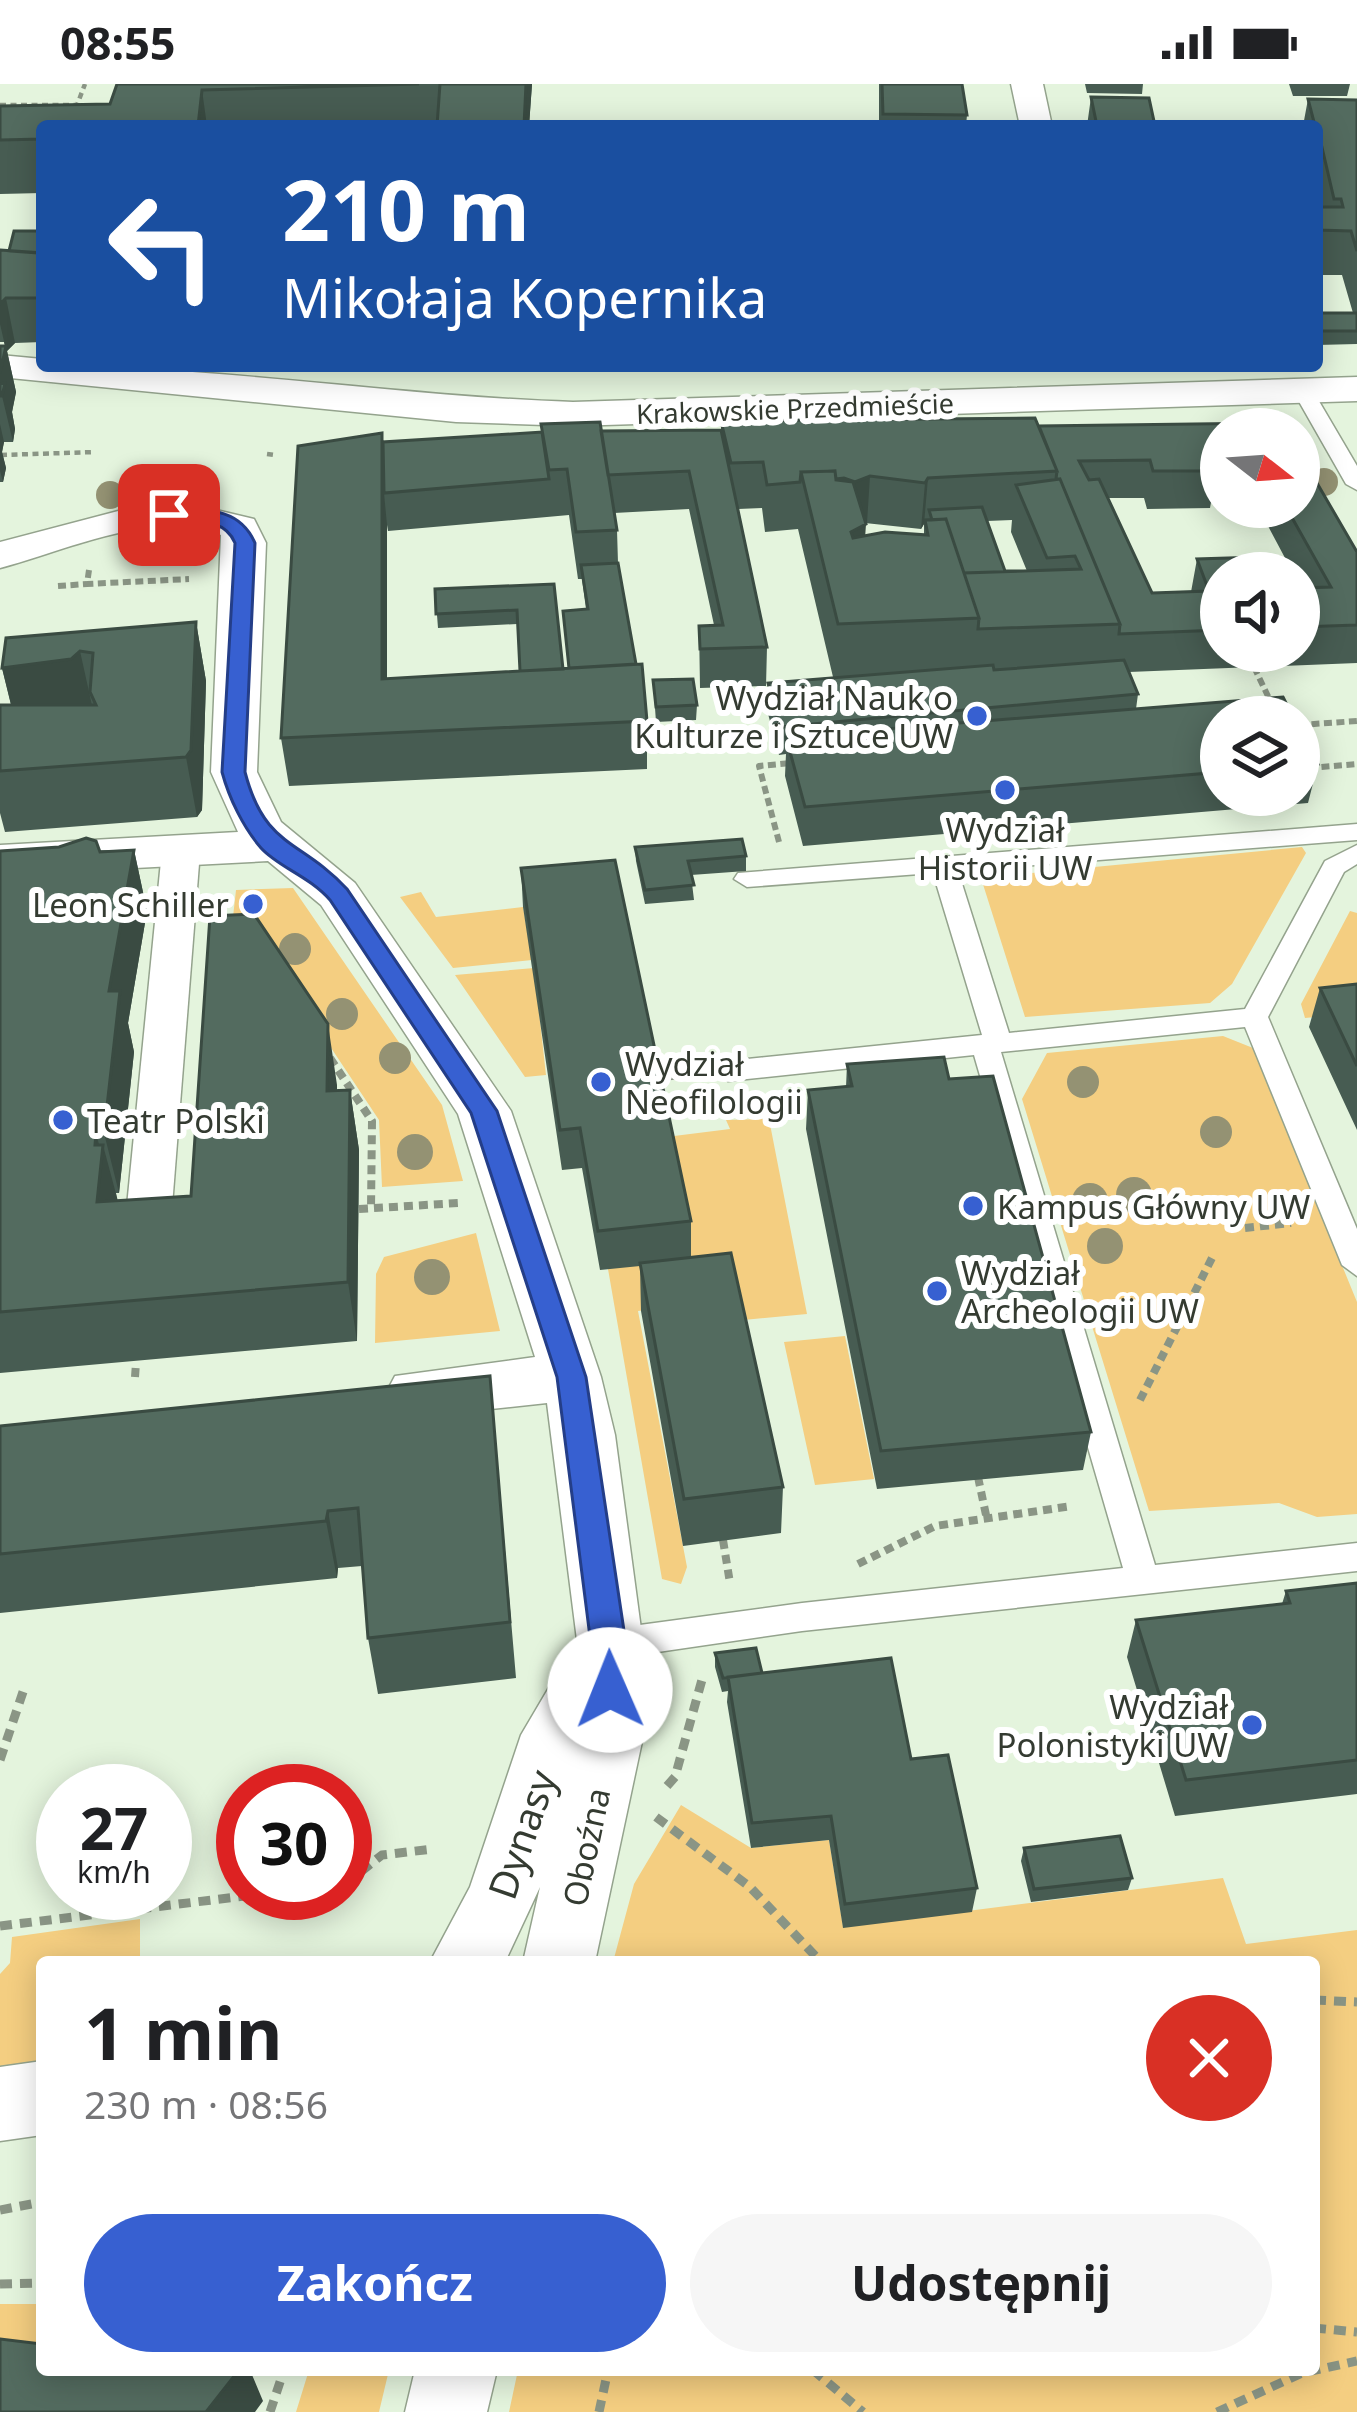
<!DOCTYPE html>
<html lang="pl">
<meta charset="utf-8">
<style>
body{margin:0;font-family:"Noto Sans",sans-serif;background:#f6f6f6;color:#202124;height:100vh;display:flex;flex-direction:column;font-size:45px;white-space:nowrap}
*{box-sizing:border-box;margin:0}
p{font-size:39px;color:#757577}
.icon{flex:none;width:66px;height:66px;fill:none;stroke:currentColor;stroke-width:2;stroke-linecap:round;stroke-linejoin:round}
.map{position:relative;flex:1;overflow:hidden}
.details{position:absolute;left:36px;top:1872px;width:1284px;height:420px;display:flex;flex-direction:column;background:#fff;border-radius:12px;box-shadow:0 6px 30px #0003}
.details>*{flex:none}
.banner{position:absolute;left:36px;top:36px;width:1287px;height:252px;border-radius:12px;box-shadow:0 6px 30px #0003;background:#1a4fa0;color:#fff;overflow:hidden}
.needle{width:78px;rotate:107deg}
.buttons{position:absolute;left:1200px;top:324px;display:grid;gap:24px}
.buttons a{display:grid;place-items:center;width:120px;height:120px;border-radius:50%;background:#fff;box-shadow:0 6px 30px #0003;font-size:60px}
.speed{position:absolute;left:36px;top:1680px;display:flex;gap:24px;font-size:60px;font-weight:700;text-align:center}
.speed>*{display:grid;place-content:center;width:156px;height:156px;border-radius:50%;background:#fff;box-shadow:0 6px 30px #0003;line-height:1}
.speed small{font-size:30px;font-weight:400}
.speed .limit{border:18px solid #d22;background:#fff;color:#111}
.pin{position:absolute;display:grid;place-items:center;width:102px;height:102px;color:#fff;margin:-51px;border-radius:24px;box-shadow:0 6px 18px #0006}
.me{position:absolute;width:132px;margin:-66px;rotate:359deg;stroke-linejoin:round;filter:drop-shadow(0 0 9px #0008)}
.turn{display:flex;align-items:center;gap:42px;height:252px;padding:0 48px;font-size:54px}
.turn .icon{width:156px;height:156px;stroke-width:2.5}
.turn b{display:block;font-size:84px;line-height:102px}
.round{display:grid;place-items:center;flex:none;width:126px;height:126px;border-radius:63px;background:#f6f6f6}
.summary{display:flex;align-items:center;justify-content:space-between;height:204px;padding:0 48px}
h1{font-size:72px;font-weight:700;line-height:90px}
.primary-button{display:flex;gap:24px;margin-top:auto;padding:24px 48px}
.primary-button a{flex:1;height:138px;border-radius:72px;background:#3760d1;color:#fff;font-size:48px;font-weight:700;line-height:138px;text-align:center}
.primary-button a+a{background:#f6f6f6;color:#202124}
.status{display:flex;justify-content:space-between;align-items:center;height:84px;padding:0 60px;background:#fff;direction:ltr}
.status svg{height:33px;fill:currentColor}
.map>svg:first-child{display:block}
.green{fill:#f4ce81}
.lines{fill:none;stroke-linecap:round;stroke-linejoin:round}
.service-casing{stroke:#94a38d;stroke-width:3}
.pedestrian-casing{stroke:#94a38d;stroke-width:3}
.minor-casing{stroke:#94a38d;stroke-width:3}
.path-far3{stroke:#8a9585;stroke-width:4.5;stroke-dasharray:6 4.5;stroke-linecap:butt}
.path-far2{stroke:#8a9585;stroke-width:6;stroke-dasharray:8 4.5;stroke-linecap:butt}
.path-far1{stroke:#8a9585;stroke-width:8;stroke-dasharray:9 6;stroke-linecap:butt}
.path{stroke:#8a9585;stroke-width:9;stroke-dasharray:12 8;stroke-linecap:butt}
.service{fill:#fff;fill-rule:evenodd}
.pedestrian{fill:#fff;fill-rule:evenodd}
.minor{fill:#fff;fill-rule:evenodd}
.tree{fill:#949273}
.wall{fill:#475c52;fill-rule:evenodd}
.shaded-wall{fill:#3a4b42}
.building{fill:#536b5f;stroke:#3a4b42;stroke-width:3}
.route{fill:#3760d1;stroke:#243e88;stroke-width:3}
.poi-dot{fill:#3760d1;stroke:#fff;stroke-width:4.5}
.labels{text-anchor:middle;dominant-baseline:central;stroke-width:12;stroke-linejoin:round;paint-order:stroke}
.far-street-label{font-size:27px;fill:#343b31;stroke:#fff}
.poi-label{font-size:33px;fill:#343b31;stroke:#fff;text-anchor:start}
.street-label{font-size:33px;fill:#343b31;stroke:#fff}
.near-street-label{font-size:39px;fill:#343b31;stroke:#fff}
</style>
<div class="status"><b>08:55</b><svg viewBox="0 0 49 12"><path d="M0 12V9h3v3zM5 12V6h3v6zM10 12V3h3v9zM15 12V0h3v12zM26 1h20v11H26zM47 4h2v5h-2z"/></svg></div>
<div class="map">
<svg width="1357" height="2328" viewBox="0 0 1357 2328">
<rect width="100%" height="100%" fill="#e4f4dd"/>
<!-- green -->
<path class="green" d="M1302,763L1306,769L1232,900L1210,919L1025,933L981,794Z
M293,804L442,1021L463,1097L382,1103L379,1036L244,833H233L236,806Z
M421,808L436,833L523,823L532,876L453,884L400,813Z
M1350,827L1357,829V929L1305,934L1301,920Z
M534,884L546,991L525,993L455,891Z
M1223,952L1253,964L1357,1218V1430L1317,1433L1279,1419L1149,1427L1022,1015L1047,969Z
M769,1035L807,1230L733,1237L727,1216L638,1227L687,1483L681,1500L662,1495L608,1185L666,1053L730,1045L726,1036Z
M476,1149L500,1247L375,1259L376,1190L384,1173Z
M845,1252L874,1395L815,1401L784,1258Z
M681,1721L751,1764L829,1756L843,1843L1223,1794L1246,1860L1357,1846V2328H509L518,2286H1314V1878H613L634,1800Z
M140,1835V1878H42V1988L0,1994V1890L10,1879L12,1853Z
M0,2220H42V2286H0Z
M309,2286H389L379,2328H296Z"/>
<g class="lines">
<defs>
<path id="service" d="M1296,303L1313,307L1357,382V406L1346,400L1293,307Z
M1357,740V756L958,787L1009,949L1245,925L1325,777L1357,761V780L1344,788L1268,933L1357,1145V1192L1342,1181L1245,943L1001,968L1155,1481L1357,1459V1487L802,1547L610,1575L598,1570L593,1560L598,1550L610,1545L802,1519L1123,1484L974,971L728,997L714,987L728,977L982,951L933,789L747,803L734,795L738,789Z"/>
<path id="pedestrian" d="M181,755L195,758L200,767L168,1173L161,1185L145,1190L129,1185L122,1173L162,767L167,758Z"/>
<path id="minor" d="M1011,0H1043L1052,42H1020Z
M0,271L42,275V282C219,282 396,312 573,318L1357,293V317L573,342L456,338L0,293Z
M187,419L254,435L266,459L257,688L281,738L355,799L511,1027L601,1293L615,1351L643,1560V1653L595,1878H523L540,1803L505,1878H430L470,1803L521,1651L577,1556L547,1319L416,1333L395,1326L386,1309L395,1292L535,1273L458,1030L321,821L268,777L0,791V761L238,748L211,688L221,451C155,424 65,467 0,484V458L122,426Z
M42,1977V2051L0,2057V1983Z
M415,2286H497L487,2328H405Z"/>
</defs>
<!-- service casing -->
<use href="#service" class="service-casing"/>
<!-- pedestrian casing -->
<use href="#pedestrian" class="pedestrian-casing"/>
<!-- minor casing -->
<use href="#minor" class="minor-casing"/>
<!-- path-far3 -->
<path class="path-far3" d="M0,21H77L85,0
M267,370L274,371
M1,371L95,368"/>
<!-- path-far2 -->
<path class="path-far2" d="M89,486L87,500L189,495
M58,502L87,500
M1254,583L1278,633
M1299,641L1357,637
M1309,684L1357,680
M779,758L759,682L791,679"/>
<!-- path-far1 -->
<path class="path-far1" d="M330,974L372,1037L371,1125
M654,994L691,990
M359,1125L459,1119
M1245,1144L1291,1139
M135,1293L136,1279
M1140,1316L1213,1172
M978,1393L986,1431
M723,1456L730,1499
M858,1480L935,1442L1072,1422"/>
<!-- path -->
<path class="path" d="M0,1676L25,1602
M667,1702L675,1693L703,1592
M656,1733L750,1803L821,1878
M345,1800L382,1771L433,1765
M0,1842L269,1809
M1314,1916L1357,1918
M0,2126L42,2118
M0,2200L42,2199
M1314,2244L1357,2248
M813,2286L863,2328
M270,2328L284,2286
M599,2328L608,2286
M1217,2328L1302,2289L1357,2277"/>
<!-- service -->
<use href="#service" class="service"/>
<!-- pedestrian -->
<use href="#pedestrian" class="pedestrian"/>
<!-- minor -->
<use href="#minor" class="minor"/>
</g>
<!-- trees -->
<g class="tree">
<circle cx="1324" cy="398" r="14"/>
<circle cx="110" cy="411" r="14"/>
<circle cx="295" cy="865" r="16"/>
<circle cx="342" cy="930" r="16"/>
<circle cx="395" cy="974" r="16"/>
<circle cx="1083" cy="998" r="16"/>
<circle cx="1216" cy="1048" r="16"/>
<circle cx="415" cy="1068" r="18"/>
<circle cx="1134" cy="1111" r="18"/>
<circle cx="1090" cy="1117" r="18"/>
<circle cx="1105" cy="1162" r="18"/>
<circle cx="432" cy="1193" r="18"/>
</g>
<!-- wall -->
<path class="wall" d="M117,0H532L529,42H42V109L0,110V22L110,20Z
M879,0H962L967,31L966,42H879Z
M1085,0H1143L1142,10L1087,9Z
M1289,0H1350L1347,12H1293Z
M1091,13L1155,42H1087Z
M1308,15L1357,16V260L1317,261V229H1353L1342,191H1317V42H1303Z
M42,147V258L15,259L7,267L16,308L12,328L15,345L13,358H4L2,368L6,384L3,398H0V262H5L4,258H0V166L9,167Z
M721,337L1221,345V413H1212L1210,424L1147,425L1144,414H1108L1152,509L1191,508L1197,475L1221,489V567H1299V504H1302L1299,499V489H1293L1260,427L1261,423H1299L1357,468V579L1129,588L1138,610L1136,625L1221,633V711H1299V644L1318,680L1308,719L803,762L785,692L786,670L779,671L767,626L768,599L833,593L798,445L765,448L762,424L738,425L767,563L766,602L700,604L699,542L714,541L689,425L614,429L617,446L618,479L647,637V685L289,702L281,654L383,358L601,347L721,346ZM569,431L578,495H582L586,525L563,527L568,584L563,585L554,500L435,505L438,544L517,540L520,587L387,595V441L388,447ZM1012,436L1011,448L1027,487H1005L987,437ZM865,439L921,445L924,440V451L865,452Z
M196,538L206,597L202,726L197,733L5,748L0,729V621H11L2,584Z
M653,596L697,621L696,636L656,638Z
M635,763L746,772V787L691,791L694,816L645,820L636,777Z
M134,766L147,827L128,939L134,968L119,1109H116L117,1116L191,1112L337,1001V1006H350L359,1066L357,1257L0,1289V767Z
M521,784L691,1137V1173L783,1403L781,1449L683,1462L641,1227L640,1182L600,1186L582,1084L562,1086L523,823Z
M1357,900V1046L1309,943L1320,904Z
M847,980L949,995L1091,1348L1083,1386L877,1405L806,1045L808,1006L846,1003Z
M490,1292L516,1594L378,1610L368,1554L362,1482L338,1484L337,1494L0,1529V1342Z
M1357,1499V1710L1175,1732L1127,1573L1136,1536L1282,1520L1286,1507Z
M715,1569L762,1589L911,1675L977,1804L972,1828L843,1844L829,1756L751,1764L727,1618L728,1607L722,1608L715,1583Z
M1024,1764L1132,1794L1128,1806L1031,1818L1021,1777Z"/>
<!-- shaded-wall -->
<path class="shaded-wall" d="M526,0H532L529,42H524Z
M202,6L207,42H198Z
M6,214L15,259L7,267L16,308L12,328L15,345L13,358L2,312L0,311V289L6,266L0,240V220Z
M0,340L4,358L2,368L6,384L3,398L0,387Z
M382,349L384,409L387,441V643L382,595Z
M870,392L867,439L852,445L855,398Z
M928,394L924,440L921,445L925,399Z
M866,440L862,499L851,448Z
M196,538L206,597L202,726L197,733L186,673Z
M80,567L93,626L17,644L2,584Z
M134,766L147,827L128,939L134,968L119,1109L104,1049L109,907Z
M328,940L337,1001L336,1067L327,1007Z
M350,1006L359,1066L357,1257L348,1198Z
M96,1049L102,1072L103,1061L119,1121L97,1118L95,1061Z
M328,1427L338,1484L337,1494L326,1437Z
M239,2286H250L263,2317L255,2328H206Z"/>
<!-- building -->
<path class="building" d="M117,0H419L202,6L198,42H42V55L0,56V22L110,20Z
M440,0H526L524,42H437Z
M882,0H962L967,31L883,30Z
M1091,13L1149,14L1155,42H1097Z
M1308,15L1357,16V167L1351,147L1317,146V123H1343L1341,115H1334L1317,42H1315Z
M14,147H42L37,169L9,167Z
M0,166L42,169V214H6L0,220Z
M1317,229H1357V247H1317Z
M0,262H6L0,289Z
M5,299L2,312H0V300Z
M1035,334L1057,387L928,394L925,399L870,392L855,398L844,394L836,395L835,387L801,388L800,398L767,401L763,378L731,379L721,337Z
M600,338L617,446L576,448L567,385L549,386L541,340Z
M1282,339L1286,345H1221V376H1213L1217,387H1153L1150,376L1079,377L1089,396L1099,395L1152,509L1209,507L1197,475L1260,473L1267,489H1221V546L1119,550L1120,540L1060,395H1056L1057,387L1039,342Z
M721,346L767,563L700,565L699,542L723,541L689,387L608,391L601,347Z
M542,348L549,395L384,409L383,358Z
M382,349V595L642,580L647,637L281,654L298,362Z
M1299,368L1357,468V541L1299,543V504L1331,503L1286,423H1299Z
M835,387L836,396L853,398L866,440L851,448L853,454L885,448L928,451L925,436L946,435L979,534L838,540L801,388Z
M1060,395L1120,540L978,545L979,534L964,489L1081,485L1075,472L1047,474L1016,401Z
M982,423L1005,487H1024L964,489L946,435L932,436L929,426Z
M618,479L636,580L569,584L563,527L588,525L581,481Z
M554,500L563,585L520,587L517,526L436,530L435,505Z
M196,538L191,666L186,673L0,687V621H96L90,608L93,569L80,567L71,575L2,584L6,554Z
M1124,576L1138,610L780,643L768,599L993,581L994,586Z
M693,595L697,621L656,623L653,596Z
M1283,613L1293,633H1221V688L805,723L786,653Z
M1299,644L1318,680L1299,682Z
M86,754L96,757L100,768L134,766L109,907H120L104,1049H96L95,1061H103L97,1118L191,1112L210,832L254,830L328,940L327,1007L350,1006L348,1198L0,1228V767L59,763Z
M742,755L746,772L688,777L694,801L645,806L635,763Z
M615,776L691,1137L598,1147L580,1044L560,1046L521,784Z
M1357,900V982L1320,904Z
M944,973L949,995L993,992L1091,1348L881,1367L808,1006L852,1002L847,980Z
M731,1169L783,1403L684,1415L640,1179Z
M490,1292L510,1538L368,1554L358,1424L328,1427L326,1437L0,1470V1342Z
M1357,1499V1676L1186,1696L1136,1536L1290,1519L1286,1507Z
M756,1564L762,1589L723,1594L715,1569Z
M891,1574L911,1675L948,1671L977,1804L845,1820L831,1732L752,1739L728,1593Z
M1120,1752L1132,1794L1034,1805L1024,1764Z
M0,2255L42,2260V2286H239L206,2328H0Z"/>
<!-- route -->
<path class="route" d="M169,425C204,426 239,422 255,459L245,688C265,765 301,755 347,805L497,1027L586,1293L626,1560L621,1616H598L557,1293L471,1029L330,816C309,792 278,783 261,764C243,743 229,714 222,688L235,459C223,430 188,440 162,435V427Z"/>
<!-- markers -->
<g class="poi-dot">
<circle cx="977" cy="632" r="12"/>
<circle cx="1005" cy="706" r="12"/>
<circle cx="253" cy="820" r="12"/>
<circle cx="601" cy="998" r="12"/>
<circle cx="63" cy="1036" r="12"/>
<circle cx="973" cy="1122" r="12"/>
<circle cx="937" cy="1207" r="12"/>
<circle cx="1252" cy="1641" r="12"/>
</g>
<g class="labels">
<!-- far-street labels -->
<g class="far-street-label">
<text transform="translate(795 324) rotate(-2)">Krakowskie Przedmieście</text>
</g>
<!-- poi labels -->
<g class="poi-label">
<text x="953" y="613" text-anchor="end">Wydział Nauk o<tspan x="953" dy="38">Kulturze i Sztuce UW</tspan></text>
<text x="1005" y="745" text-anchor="middle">Wydział<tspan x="1005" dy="38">Historii UW</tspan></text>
<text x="229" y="820" text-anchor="end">Leon Schiller</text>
<text x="625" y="979">Wydział<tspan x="625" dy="38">Neofilologii</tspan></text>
<text x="87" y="1036">Teatr Polski</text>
<text x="997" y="1122">Kampus Główny UW</text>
<text x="961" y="1188">Wydział<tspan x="961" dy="38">Archeologii UW</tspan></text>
<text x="1228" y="1622" text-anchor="end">Wydział<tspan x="1228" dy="38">Polonistyki UW</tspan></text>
</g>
<!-- street labels -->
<g class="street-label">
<text transform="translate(586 1763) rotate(-78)">Oboźna</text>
</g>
<!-- near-street labels -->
<g class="near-street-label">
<text transform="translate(521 1750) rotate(-71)">Dynasy</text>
</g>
</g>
</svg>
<div class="buttons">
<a><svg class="needle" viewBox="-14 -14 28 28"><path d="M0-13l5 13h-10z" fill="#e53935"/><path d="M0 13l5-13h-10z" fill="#757577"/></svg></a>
<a><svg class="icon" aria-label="sound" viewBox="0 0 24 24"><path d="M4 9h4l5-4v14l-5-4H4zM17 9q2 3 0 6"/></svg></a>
<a><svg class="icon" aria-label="layers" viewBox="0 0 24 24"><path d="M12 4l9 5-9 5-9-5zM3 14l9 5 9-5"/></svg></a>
</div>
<div class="speed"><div>27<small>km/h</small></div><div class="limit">30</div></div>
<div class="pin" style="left:169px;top:431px;background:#d93025"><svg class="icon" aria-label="arrive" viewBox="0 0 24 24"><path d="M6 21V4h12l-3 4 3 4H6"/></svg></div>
<svg class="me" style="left:610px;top:1606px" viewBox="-20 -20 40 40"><circle r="19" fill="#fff"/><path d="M0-13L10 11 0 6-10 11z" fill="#3760d1"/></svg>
<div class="banner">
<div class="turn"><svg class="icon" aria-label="left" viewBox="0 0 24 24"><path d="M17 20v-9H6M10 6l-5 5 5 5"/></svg><div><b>210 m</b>Mikołaja Kopernika</div></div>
</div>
<section class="details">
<div class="summary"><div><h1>1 min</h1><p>230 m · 08:56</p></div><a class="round" style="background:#d93025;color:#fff"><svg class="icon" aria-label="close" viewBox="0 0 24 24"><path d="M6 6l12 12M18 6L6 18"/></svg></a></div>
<div class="primary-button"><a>Zakończ</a><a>Udostępnij</a></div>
</section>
</div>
